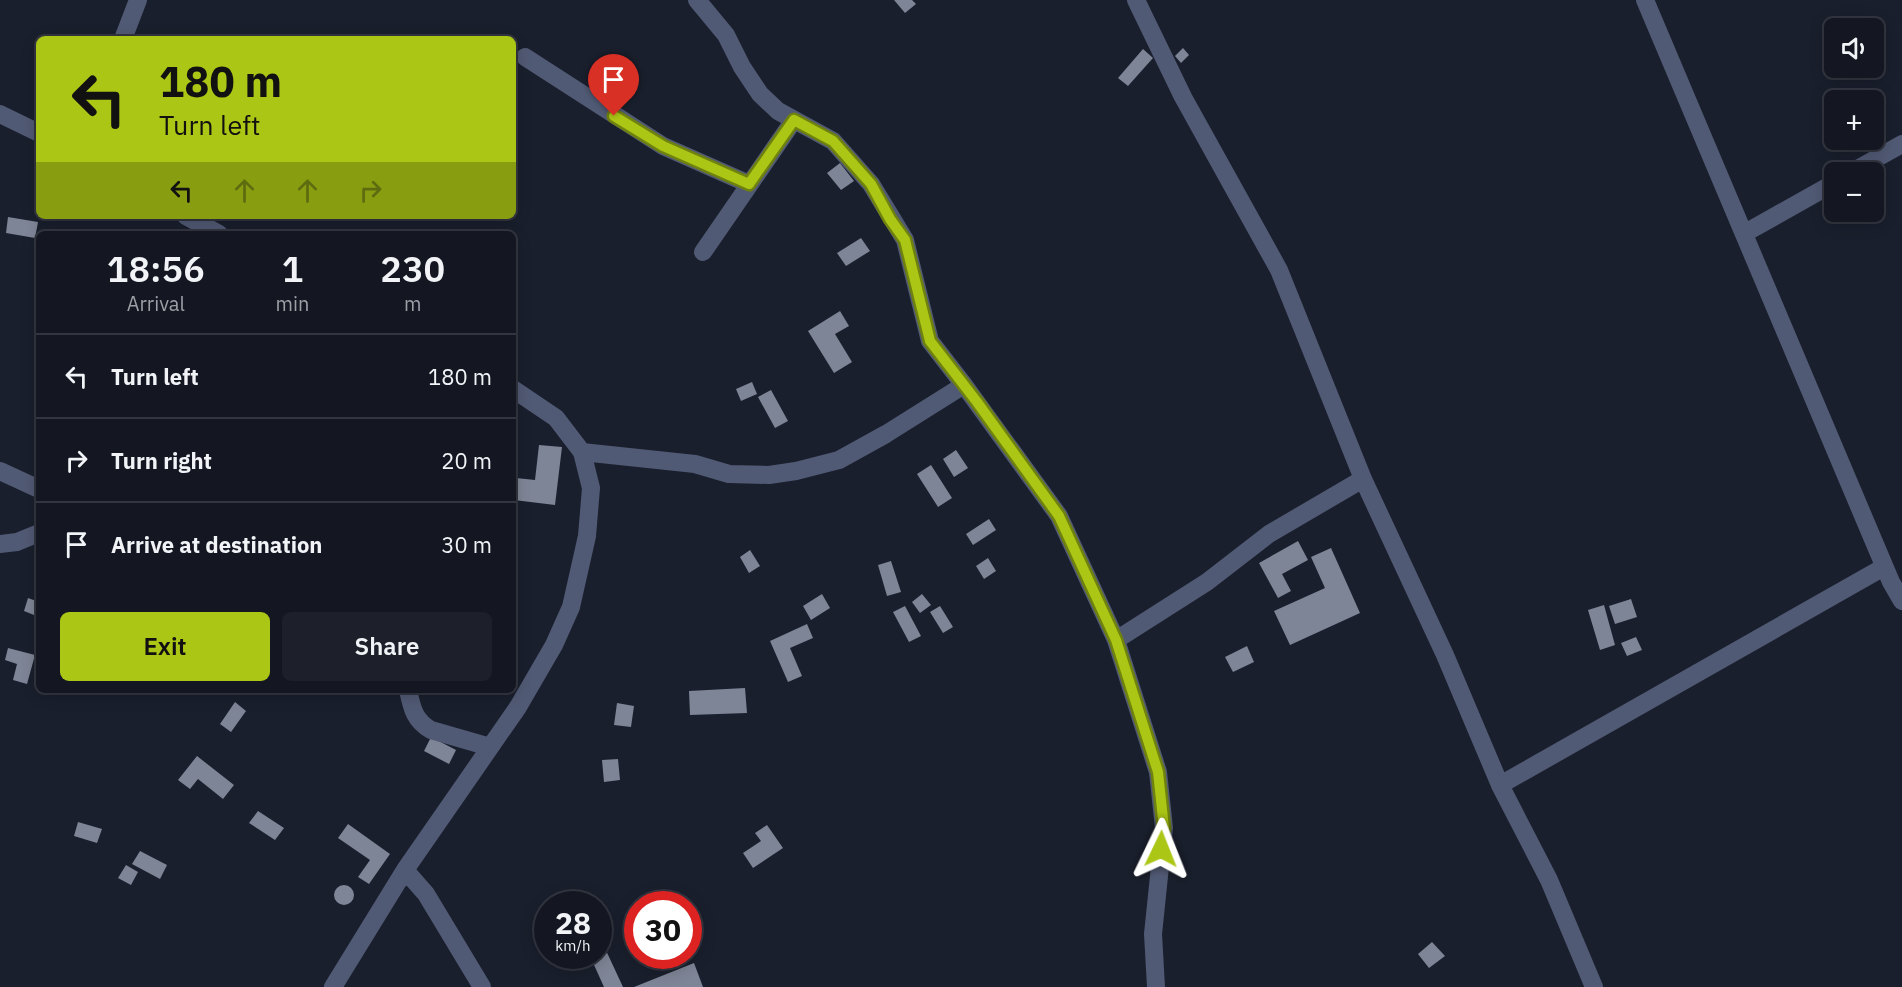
<!DOCTYPE html>
<meta charset="utf-8">
<style>
body{margin:0;font-family:"IBM Plex Sans",sans-serif;background:#1d202a;color:#f1f3f6;height:100vh;display:flex;flex-direction:column;font-size:22px;white-space:nowrap}
*{box-sizing:border-box;margin:0}
p{font-size:20px;color:#9d9fa5}
.icon{flex:none;width:33px;height:33px;fill:none;stroke:currentColor;stroke-width:2;stroke-linecap:round;stroke-linejoin:round}
.map{position:relative;flex:1;overflow:hidden}
.drawer{position:absolute;left:36px;top:231px;width:480px;height:462px;display:flex;flex-direction:column;background:#141722;border-radius:9px;box-shadow:0 3px 15px #0003,0 0 0 2px #333640}
.drawer>*{flex:none}
.top-card{position:absolute;left:36px;top:36px;width:480px;height:183px;border-radius:9px;box-shadow:0 3px 15px #0003,0 0 0 2px #333640;background:#abc615;color:#111;overflow:hidden}
.fabs{position:absolute;left:1824px;top:18px;display:grid;gap:12px}
.fabs a{display:grid;place-items:center;width:60px;height:60px;border-radius:9px;background:#141722;box-shadow:0 3px 15px #0003,0 0 0 2px #333640;font-size:30px}
.speed{position:absolute;left:534px;top:891px;display:flex;gap:12px;font-size:30px;font-weight:700;text-align:center}
.speed>*{display:grid;place-content:center;width:78px;height:78px;border-radius:50%;background:#141722;box-shadow:0 3px 15px #0003,0 0 0 2px #333640;line-height:1}
.speed small{font-size:15px;font-weight:400}
.speed .limit{border:9px solid #d22;background:#fff;color:#111}
.pin{position:absolute;display:grid;place-items:center;width:51px;height:51px;color:#fff;margin:-62px -26px;border-radius:50% 50% 50% 0;rotate:-45deg;box-shadow:0 0 6px #0007}
.pin .icon{rotate:45deg}
.me{position:absolute;width:66px;margin:-33px;rotate:2deg;stroke-linejoin:round;filter:drop-shadow(0 0 4px #0008)}
.turn{display:flex;align-items:center;gap:21px;height:126px;padding:0 24px;font-size:27px}
.turn .icon{width:78px;height:78px;stroke-width:2.5}
.turn b{display:block;font-size:42px;line-height:51px}
.lanes{display:flex;align-items:center;height:57px;padding:0 24px;background:#0003;justify-content:center;gap:30px;direction:ltr}
.lanes .off{opacity:.35}
.eta{display:flex;justify-content:space-evenly;align-items:center;height:102px;text-align:center}
.eta b{font-size:36px;font-weight:600;line-height:42px}
.action{display:flex;gap:12px;margin-top:auto;padding:12px 24px}
.action a{flex:1;height:69px;border-radius:9px;background:#abc615;color:#111;font-size:24px;font-weight:600;line-height:69px;text-align:center}
.action a+a{background:#1d202a;color:#f1f3f6}
ul{padding:0;list-style:none}
li{display:flex;align-items:center;gap:18px;height:84px;padding:0 24px;border-top:2px solid #333640}
li div{flex:1}
li b{display:block;font-size:22px}
li em{font-style:normal}
.map>svg:first-child{display:block}
.building{fill:#7e8596}
.lines{fill:none;stroke-linecap:round;stroke-linejoin:round}
.street{stroke:#515a74;stroke-width:18}
.route-casing{stroke:#6f810e;stroke-width:15}
.route{stroke:#abc615;stroke-width:10}
</style>
<div class="map">
<svg width="1902" height="987" viewBox="0 0 1902 987">
<rect width="100%" height="100%" fill="#1a1f2d"/>
<!-- building -->
<path class="building" d="M894,0H912L916,4L905,13Z
M1183,48L1189,55L1181,63L1175,56Z
M1143,49L1153,58L1128,86L1118,78Z
M840,163L854,181L841,190L827,173Z
M8,217L38,222L35,238L6,233Z
M861,238L870,251L846,266L837,253Z
M840,311L849,326L835,334L852,362L834,373L808,331Z
M752,382L757,394L741,401L736,389Z
M771,390L788,421L775,428L758,397Z
M539,445L562,447L555,505L514,500L516,478L535,480Z
M956,450L968,468L954,477L943,459Z
M931,465L952,498L938,507L917,474Z
M989,519L996,530L973,545L966,534Z
M1298,541L1308,560L1282,574L1291,591L1278,598L1259,563Z
M1331,548L1360,613L1290,645L1274,611L1325,588L1311,557Z
M750,550L760,566L749,573L740,557Z
M988,558L996,571L984,579L976,566Z
M891,561L901,592L887,596L878,565Z
M822,594L830,608L811,620L803,606Z
M922,594L931,605L920,613L912,602Z
M28,598L39,602V617L24,611Z
M1631,599L1637,617L1615,624L1609,606Z
M1604,605L1615,645L1600,650L1588,610Z
M905,606L921,636L909,642L893,612Z
M940,606L953,627L943,633L930,612Z
M807,624L813,638L790,648L802,676L788,682L770,641Z
M1636,637L1642,650L1627,656L1621,643Z
M1247,646L1254,662L1233,672L1225,657Z
M8,648L35,655L27,684L13,680L17,664L5,660Z
M745,688L747,713L690,715L689,691Z
M235,702L246,711L231,732L220,724Z
M617,703L634,706L631,727L614,725Z
M431,737L456,750L449,764L424,751Z
M197,756L234,785L223,799L198,779L190,789L178,780Z
M618,759L620,780L604,782L602,760Z
M258,811L284,828L275,840L249,823Z
M78,822L102,829L97,843L74,836Z
M348,824L390,854L369,884L358,877L370,860L338,838Z
M767,825L783,848L753,868L743,853L761,841L755,833Z
M140,851L167,865L160,879L132,864Z
M126,865L138,872L131,885L118,878Z
M334 895a10 10 0 1 1 20 0a10 10 0 1 1-20 0Z
M1432,942L1445,956L1429,968L1418,954Z
M603,944L623,987H604L590,956H598V946Z
M694,963L703,987H634Z"/>
<g class="lines">
<!-- street -->
<path class="street" d="M697,0L726,35L742,67L760,94L778,111L833,141L871,184L905,240L930,341L964,385L1059,516L1116,640L1158,772L1164,828L1153,934L1156,987
M1136,0L1183,97L1279,270L1363,479L1445,655L1500,785L1549,880L1594,987
M1645,0L1891,582L1902,601
M123,39L138,0
M525,57L663,146L749,184
M0,114L39,133
M1852,172L1902,144
M186,216L219,234
M1745,233L1834,183
M703,252L794,120
M582,452L695,464L729,474L769,475L796,471L839,460L886,434L964,385
M0,471L39,489
M0,544L17,542L39,533
M1116,640L1207,582L1269,534L1363,479
M408,690C412,708 414,720 431,730L490,747
M1500,785L1884,567
M405,870L426,894L482,987
M333,987L405,870L518,707L554,645L571,607L587,536L591,488L582,452L556,418L513,389"/>
</g>
<g class="lines">
<defs>
<path id="route" d="M614,116L663,146L749,184L794,120L833,141L871,184L890,219L905,240L930,341L977,402L1059,516L1116,640L1158,772L1164,828L1161,849"/>
</defs>
<!-- route casing -->
<use href="#route" class="route-casing"/>
<!-- route -->
<use href="#route" class="route"/>
</g>
</svg>
<div class="fabs">
<a><svg class="icon" aria-label="sound" viewBox="0 0 24 24"><path d="M4 9h4l5-4v14l-5-4H4zM17 9q2 3 0 6"/></svg></a>
<a>+</a>
<a>−</a>
</div>
<div class="speed"><div>28<small>km/h</small></div><div class="limit">30</div></div>
<div class="pin" style="left:614px;top:116px;background:#d93025"><svg class="icon" aria-label="arrive" viewBox="0 0 24 24"><path d="M6 21V4h12l-3 4 3 4H6"/></svg></div>
<svg class="me" style="left:1161px;top:849px" viewBox="-20 -20 40 40"><path d="M0-17L14 15 0 8-14 15z" fill="#abc615" stroke="#fff" stroke-width="4"/></svg>
<div class="top-card">
<div class="turn"><svg class="icon" aria-label="left" viewBox="0 0 24 24"><path d="M17 20v-9H6M10 6l-5 5 5 5"/></svg><div><b>180 m</b>Turn left</div></div>
<div class="lanes"><svg class="icon" aria-label="left" viewBox="0 0 24 24"><path d="M17 20v-9H6M10 6l-5 5 5 5"/></svg><svg class="icon off" aria-label="ahead" viewBox="0 0 24 24"><path d="M12 20V5M6 11l6-6 6 6"/></svg><svg class="icon off" aria-label="ahead" viewBox="0 0 24 24"><path d="M12 20V5M6 11l6-6 6 6"/></svg><svg class="icon off" aria-label="right" viewBox="0 0 24 24"><path d="M7 20v-9h11M14 6l5 5-5 5"/></svg></div>
</div>
<section class="drawer">
<div class="eta">
<div><b>18:56</b><p>Arrival</p></div>
<div><b>1</b><p>min</p></div>
<div><b>230</b><p>m</p></div>
</div>
<ul>
<li><svg class="icon" aria-label="left" viewBox="0 0 24 24"><path d="M17 20v-9H6M10 6l-5 5 5 5"/></svg><div><b>Turn left</b></div><em>180 m</em></li>
<li><svg class="icon" aria-label="right" viewBox="0 0 24 24"><path d="M7 20v-9h11M14 6l5 5-5 5"/></svg><div><b>Turn right</b></div><em>20 m</em></li>
<li><svg class="icon" aria-label="arrive" viewBox="0 0 24 24"><path d="M6 21V4h12l-3 4 3 4H6"/></svg><div><b>Arrive at destination</b></div><em>30 m</em></li>
</ul>
<div class="action"><a>Exit</a><a>Share</a></div>
</section>
</div>
